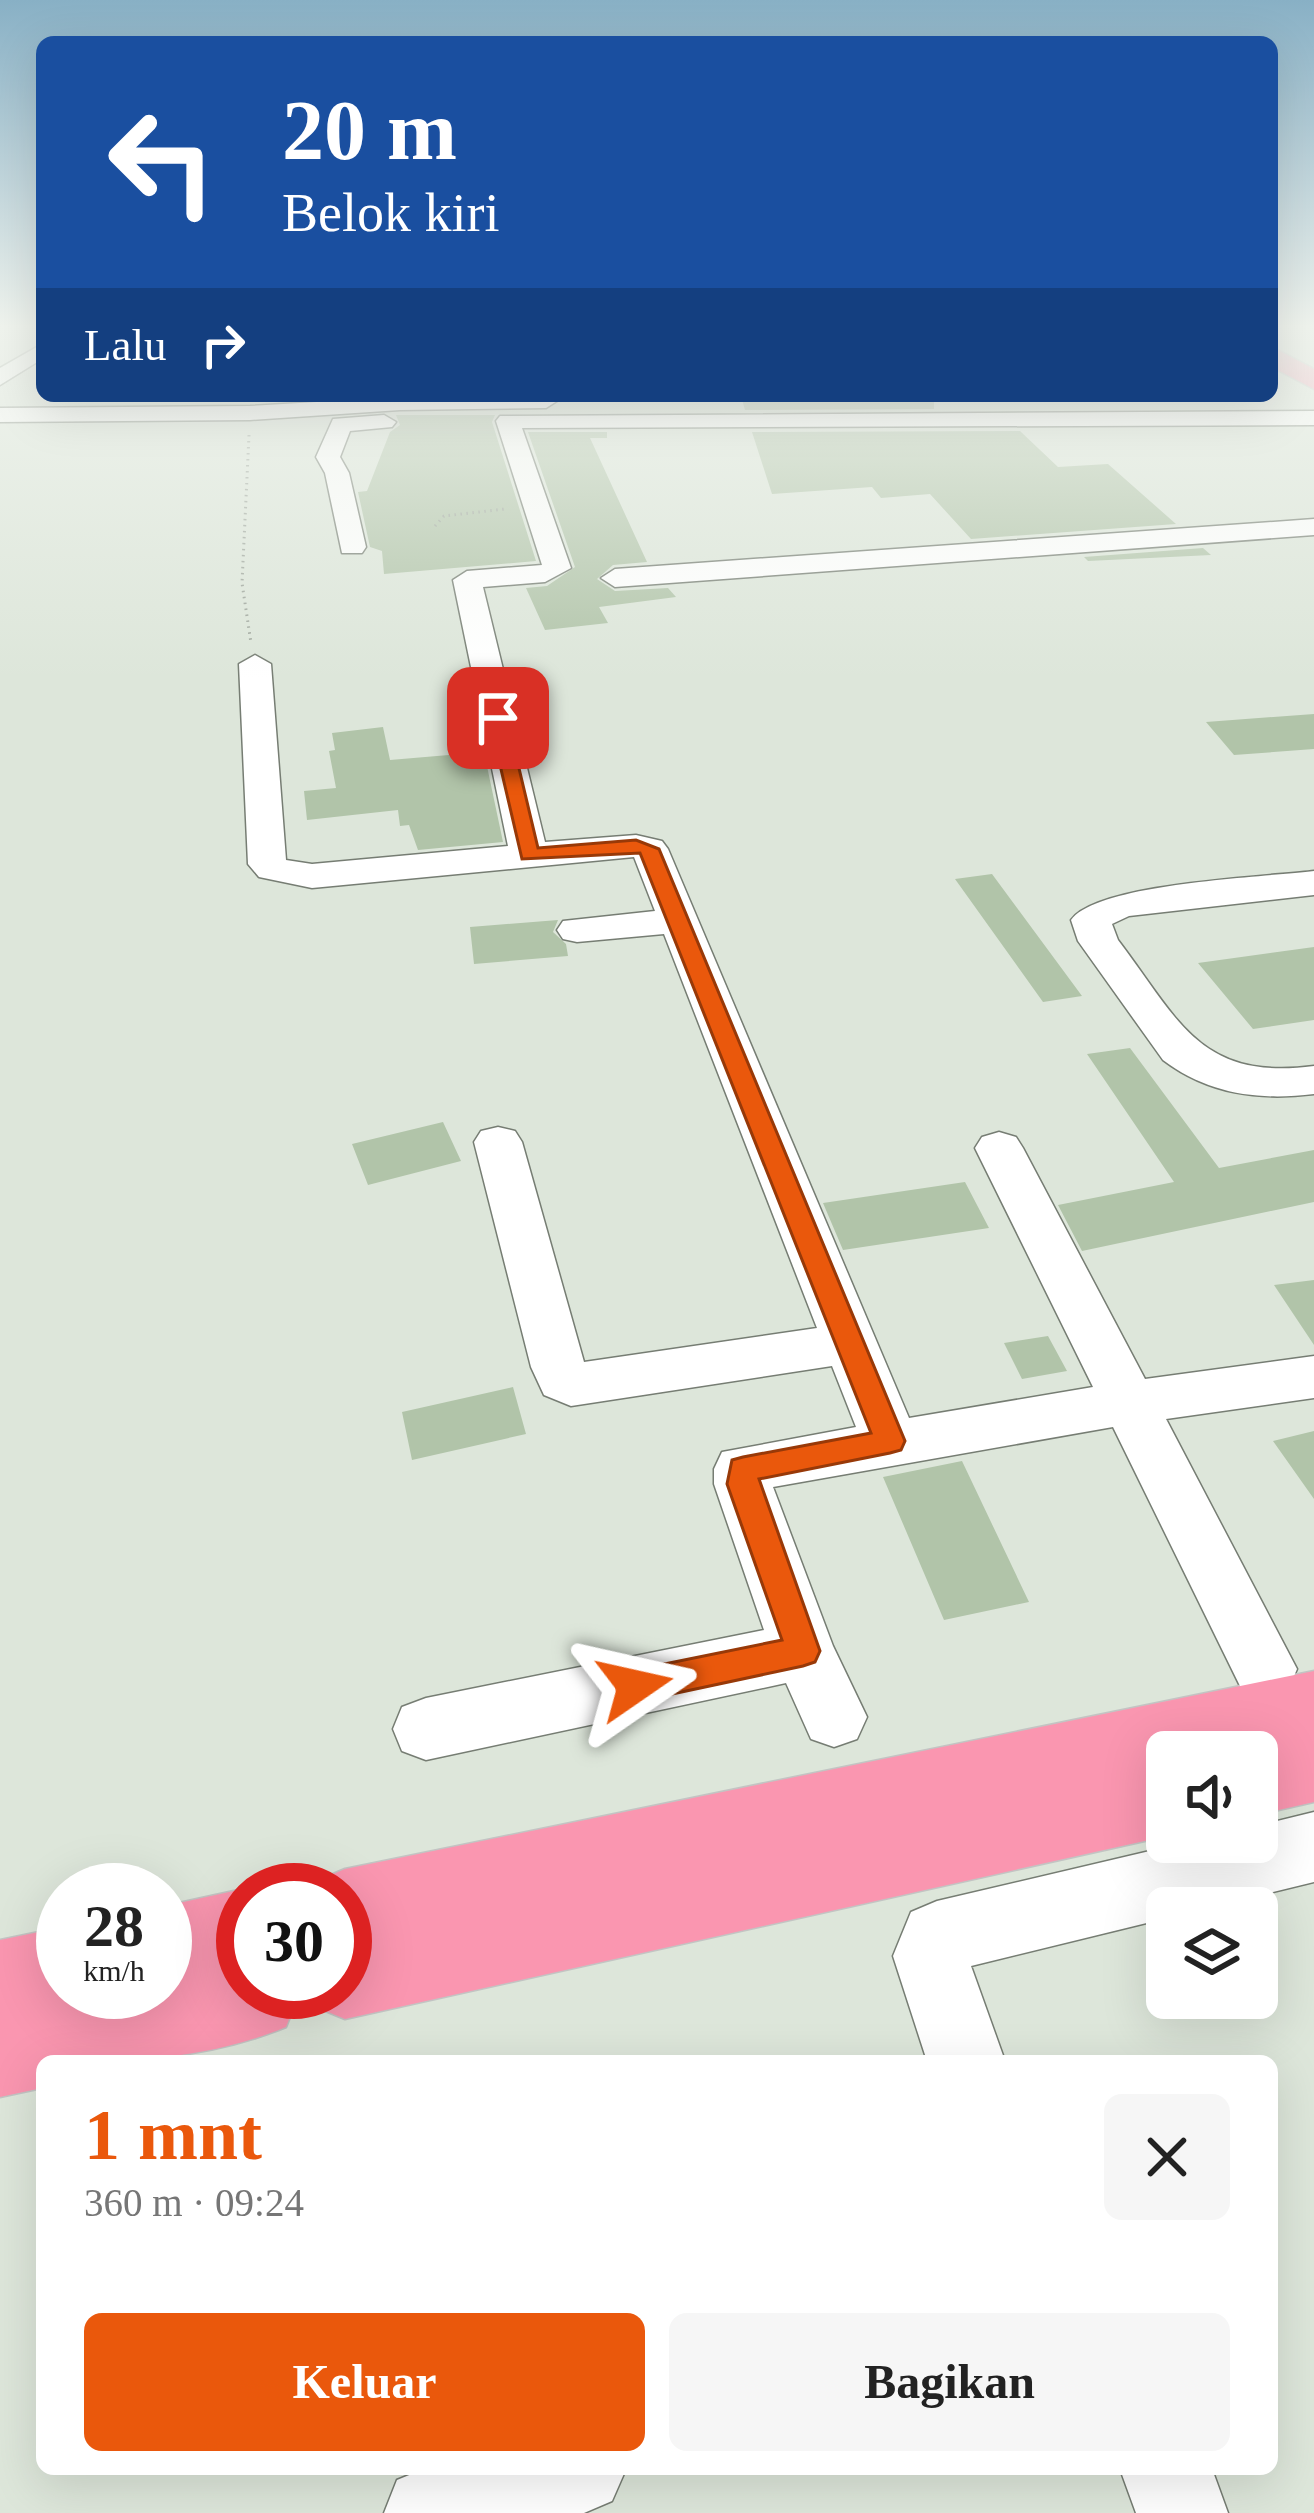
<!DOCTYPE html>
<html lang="id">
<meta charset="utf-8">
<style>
body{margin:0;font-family:"Times New Roman",serif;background:#f6f6f6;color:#222;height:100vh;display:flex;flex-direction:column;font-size:45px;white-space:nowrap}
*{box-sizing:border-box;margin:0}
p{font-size:39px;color:#767676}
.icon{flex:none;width:66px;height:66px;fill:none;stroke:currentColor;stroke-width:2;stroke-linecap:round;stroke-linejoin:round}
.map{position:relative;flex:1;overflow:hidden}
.sheet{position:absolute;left:36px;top:2055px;width:1242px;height:420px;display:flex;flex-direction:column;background:#fff;border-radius:18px;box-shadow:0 12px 48px #0002}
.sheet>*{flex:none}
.top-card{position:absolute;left:36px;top:36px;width:1242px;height:366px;border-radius:18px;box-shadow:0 12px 48px #0002;background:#1a4fa0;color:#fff;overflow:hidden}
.controls{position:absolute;left:1146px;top:1731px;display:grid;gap:24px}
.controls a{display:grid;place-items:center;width:132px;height:132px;border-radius:18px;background:#fff;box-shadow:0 12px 48px #0002;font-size:60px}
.speed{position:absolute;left:36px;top:1863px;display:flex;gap:24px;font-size:60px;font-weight:700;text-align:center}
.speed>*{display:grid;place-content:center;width:156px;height:156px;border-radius:50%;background:#fff;box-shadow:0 12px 48px #0002;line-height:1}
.speed small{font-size:30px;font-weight:400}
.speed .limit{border:18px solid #d22;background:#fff;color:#111}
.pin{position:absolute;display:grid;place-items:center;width:102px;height:102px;color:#fff;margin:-51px;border-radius:24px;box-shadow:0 6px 18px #0006}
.me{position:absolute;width:132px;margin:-66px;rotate:79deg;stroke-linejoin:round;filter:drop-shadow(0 0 9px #0008)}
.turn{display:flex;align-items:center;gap:42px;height:252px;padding:0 48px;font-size:54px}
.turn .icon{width:156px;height:156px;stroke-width:2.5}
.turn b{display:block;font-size:84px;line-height:102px}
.then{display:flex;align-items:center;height:114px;padding:0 48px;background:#0003;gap:24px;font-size:45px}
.round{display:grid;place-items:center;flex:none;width:126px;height:126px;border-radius:18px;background:#f6f6f6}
.summary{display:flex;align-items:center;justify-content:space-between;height:204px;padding:0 48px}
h1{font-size:72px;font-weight:700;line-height:90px;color:#ea580c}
.primary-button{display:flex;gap:24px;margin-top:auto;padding:24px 48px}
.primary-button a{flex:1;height:138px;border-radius:18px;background:#ea580c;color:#fff;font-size:48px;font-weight:700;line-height:138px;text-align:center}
.primary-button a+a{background:#f6f6f6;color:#222}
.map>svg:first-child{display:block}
.building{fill:#b1c4a9}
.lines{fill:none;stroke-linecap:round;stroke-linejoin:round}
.minor-casing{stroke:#767d73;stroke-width:3}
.highway-casing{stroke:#c3c4c3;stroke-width:3}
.path{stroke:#9da49b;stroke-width:3;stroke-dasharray:1.5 4.5;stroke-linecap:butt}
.minor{fill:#fff;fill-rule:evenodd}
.highway{fill:#fa96b0;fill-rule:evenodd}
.route{fill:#ea580c;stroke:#983908;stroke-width:3}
</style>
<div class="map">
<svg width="1314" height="2513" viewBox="0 0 1314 2513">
<rect width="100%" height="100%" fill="#dde6da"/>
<!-- building -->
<path class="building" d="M741,396H934V409L745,410Z
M396,415H495L492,422L536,561L384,574L382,551L370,547L358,492L367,491L390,432L400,425Z
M1020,431L1058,467L1108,464L1176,524L971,539L930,494L881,498L872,487L772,494L752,432Z
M528,432H607V438H590L647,562L613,565L597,579L615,591L668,588L676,597L599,607L608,623L545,630L526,588L547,586L575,567Z
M1203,548L1211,555L1088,561L1084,557Z
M1314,714V749L1234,755L1206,722Z
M383,727L390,760L484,752L503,842L418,850L409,825L400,826L398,810L307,820L304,791L336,788L329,751L335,750L332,733Z
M992,874L1082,996L1043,1002L955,879Z
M558,920L553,932L566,944L568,956L474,964L470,927Z
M1314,947V1020L1253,1029L1198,963Z
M1130,1048L1219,1168L1314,1150V1202L1082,1251L1058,1205L1174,1182L1087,1054Z
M443,1122L461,1161L368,1185L352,1144Z
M965,1182L989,1228L843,1250L823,1203Z
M1314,1280V1345L1274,1285Z
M1048,1336L1067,1371L1022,1379L1004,1343Z
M513,1387L526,1434L412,1460L402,1412Z
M1314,1431V1499L1273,1441Z
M962,1461L1029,1602L944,1620L883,1477Z"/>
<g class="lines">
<defs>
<path id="minor" d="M42,344V359L0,385V368Z
M416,396H553L557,401L546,408L400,410L250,420L0,422V408L250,406Z
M1314,411V425L522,428L571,568L545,582L483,587L545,842L636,835L662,841L668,849L909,1418L1093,1387L975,1148L982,1137L999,1132L1016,1137L1023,1148L1145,1379L1314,1356V1398L1166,1419L1297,1669L1288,1690L1265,1698L1242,1690L1113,1427L773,1487L833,1646L867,1717L857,1739L834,1747L811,1739L786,1683L426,1760L402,1751L393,1729L402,1707L426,1698L764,1630L714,1484V1469L722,1452L856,1427L832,1366L571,1406L544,1395L531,1367L474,1142L481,1131L498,1127L515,1131L522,1142L584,1362L817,1328L664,934L577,942L563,939L557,930L563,921L655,911L634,857L312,888L259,877L248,864L239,664L255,655L271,664L286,860L312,864L508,846L453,580L467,571L542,565L496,421L500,416Z
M384,415L396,422L392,427L350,431L340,457L349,473L366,547L362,553H342L325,473L316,457L333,419Z
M1314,519V535L615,587L601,578L615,569Z
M1314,871V895L1129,916L1112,924L1118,940C1179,1020 1199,1081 1314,1066V1094C1259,1101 1208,1094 1163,1060L1078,941L1071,920C1097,883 1265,877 1314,871Z
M1314,1812V1882L1207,1908H1167V1918L971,1966L1005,2061H927L893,1956L911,1912L937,1901L1188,1842H1257V1826Z
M424,2469H626L612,2501L584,2513H384L397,2480Z
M1120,2469H1212L1228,2513H1136Z"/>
<path id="highway" d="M1272,347L1314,369V389L1272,367Z
M1314,1671V1802L1257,1815V1752H1167V1836L345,2019L311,2005L305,1992H345V1890H309L312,1883L345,1869Z
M243,1889V1992H300L286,2027C203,2061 130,2061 42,2061V2088L0,2097V1940L63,1927V1992H165V1906Z"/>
</defs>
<!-- minor casing -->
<use href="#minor" class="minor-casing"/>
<!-- highway casing -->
<use href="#highway" class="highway-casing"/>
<!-- path -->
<path class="path" d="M249,435L242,583L251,643
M435,526L444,516L505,509"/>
<!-- minor -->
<use href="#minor" class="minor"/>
<!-- highway -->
<use href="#highway" class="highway"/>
</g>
<!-- sky -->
<linearGradient id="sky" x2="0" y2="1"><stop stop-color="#88b0c5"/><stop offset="0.48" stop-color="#f0f4ee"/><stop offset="1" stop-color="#f0f4ee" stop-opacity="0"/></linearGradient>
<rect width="1314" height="679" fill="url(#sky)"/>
<!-- route -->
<path class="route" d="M498,712L507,718L538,848L636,840L659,849L905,1441L901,1450L890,1453L759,1479L820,1651L815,1662L803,1666L635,1702L623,1697L618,1686L623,1675L635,1670L782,1640L727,1484L732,1460L743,1457L871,1433L640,853L522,859L489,718Z"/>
</svg>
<div class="controls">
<a><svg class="icon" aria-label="sound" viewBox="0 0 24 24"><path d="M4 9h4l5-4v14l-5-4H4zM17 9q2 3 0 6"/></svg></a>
<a><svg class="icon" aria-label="layers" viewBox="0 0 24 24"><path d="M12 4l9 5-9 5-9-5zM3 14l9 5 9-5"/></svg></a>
</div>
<div class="speed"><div>28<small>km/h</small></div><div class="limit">30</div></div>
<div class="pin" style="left:498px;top:718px;background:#d93025"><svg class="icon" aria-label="arrive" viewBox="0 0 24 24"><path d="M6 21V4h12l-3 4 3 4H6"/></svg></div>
<svg class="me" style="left:635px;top:1686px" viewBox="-20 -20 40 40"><path d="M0-17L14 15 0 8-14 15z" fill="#ea580c" stroke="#fff" stroke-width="4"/></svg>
<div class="top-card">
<div class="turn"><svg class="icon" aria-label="left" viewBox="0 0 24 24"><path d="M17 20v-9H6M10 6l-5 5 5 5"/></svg><div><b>20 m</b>Belok kiri</div></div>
<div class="then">Lalu<svg class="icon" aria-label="right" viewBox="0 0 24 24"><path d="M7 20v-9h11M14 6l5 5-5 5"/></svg></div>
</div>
<section class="sheet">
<div class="summary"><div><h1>1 mnt</h1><p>360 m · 09:24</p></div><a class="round"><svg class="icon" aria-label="close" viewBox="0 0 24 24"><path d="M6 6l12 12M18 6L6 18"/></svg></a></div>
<div class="primary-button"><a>Keluar</a><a>Bagikan</a></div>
</section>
</div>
